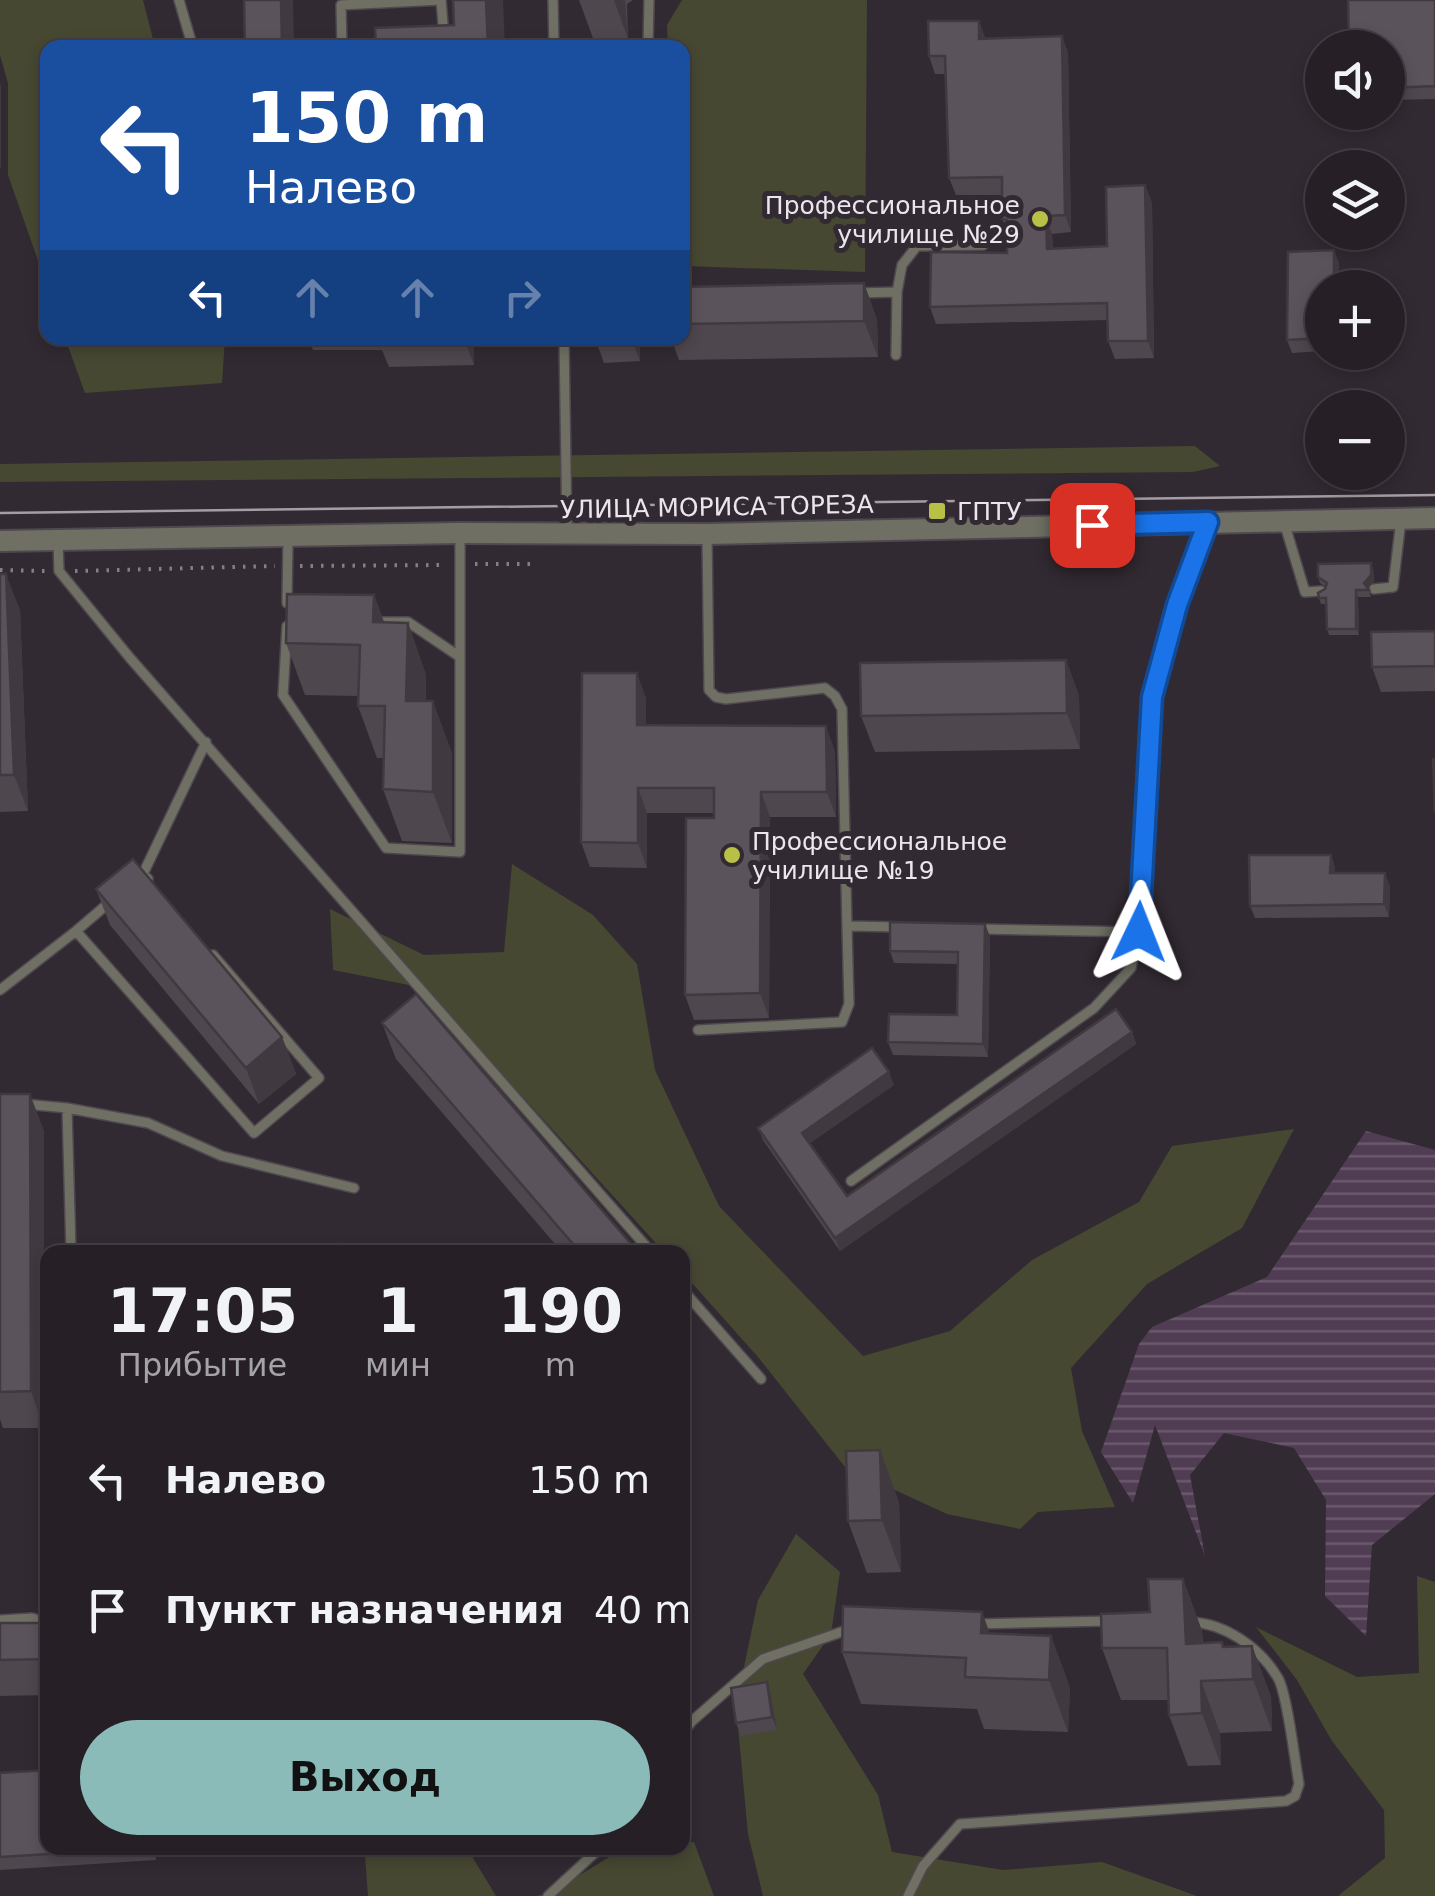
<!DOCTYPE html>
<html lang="ru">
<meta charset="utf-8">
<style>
body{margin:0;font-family:"DejaVu Sans",sans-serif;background:#2e282e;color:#f1f3f6;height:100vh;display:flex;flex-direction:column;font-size:38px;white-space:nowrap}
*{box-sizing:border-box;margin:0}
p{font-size:32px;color:#a4a3a7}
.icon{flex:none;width:55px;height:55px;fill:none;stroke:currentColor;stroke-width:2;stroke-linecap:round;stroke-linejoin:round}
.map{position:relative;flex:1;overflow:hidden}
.side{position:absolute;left:40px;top:1245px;width:650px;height:610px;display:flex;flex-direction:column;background:#262026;border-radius:20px;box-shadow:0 5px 15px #0003,0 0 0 2px #423e43}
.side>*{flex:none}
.hud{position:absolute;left:40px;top:40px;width:650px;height:305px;border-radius:20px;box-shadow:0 5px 15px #0003,0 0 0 2px #423e43;background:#1a4fa0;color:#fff;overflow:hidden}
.tools{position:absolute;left:1305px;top:30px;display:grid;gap:20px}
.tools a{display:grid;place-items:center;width:100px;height:100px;border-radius:50%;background:#262026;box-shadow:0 5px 15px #0003,0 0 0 2px #423e43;font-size:50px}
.pin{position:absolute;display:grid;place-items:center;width:85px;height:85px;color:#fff;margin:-42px;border-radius:20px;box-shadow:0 5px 15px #0006}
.me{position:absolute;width:110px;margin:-55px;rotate:2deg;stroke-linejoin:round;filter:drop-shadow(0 0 8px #0008)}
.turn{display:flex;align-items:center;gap:35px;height:210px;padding:0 40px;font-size:45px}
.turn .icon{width:130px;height:130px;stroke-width:2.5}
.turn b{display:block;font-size:70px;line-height:85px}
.lanes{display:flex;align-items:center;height:95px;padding:0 40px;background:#0003;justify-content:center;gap:50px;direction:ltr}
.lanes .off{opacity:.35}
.eta{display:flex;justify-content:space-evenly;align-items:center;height:170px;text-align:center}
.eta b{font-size:60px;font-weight:700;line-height:70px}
.button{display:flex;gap:20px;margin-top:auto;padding:20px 40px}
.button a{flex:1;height:115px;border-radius:60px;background:#8bbbb9;color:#111;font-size:40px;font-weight:700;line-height:115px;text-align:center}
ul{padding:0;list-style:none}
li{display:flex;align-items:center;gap:30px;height:130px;padding:0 40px}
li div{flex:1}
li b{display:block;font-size:38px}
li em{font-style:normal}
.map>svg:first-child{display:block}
.green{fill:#464832}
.water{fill:url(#water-rules)}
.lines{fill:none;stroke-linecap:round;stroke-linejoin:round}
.service-casing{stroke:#4f4850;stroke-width:12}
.tertiary-casing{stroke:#4f4850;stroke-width:24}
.path{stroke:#867f86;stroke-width:4;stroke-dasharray:2.5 8;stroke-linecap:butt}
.service{stroke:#6f7063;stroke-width:9}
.tertiary{stroke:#6f7063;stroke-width:20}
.tram{stroke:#a49ea4;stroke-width:2.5}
.wall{fill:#4e474e}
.shaded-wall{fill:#403a40}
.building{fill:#5b535b;stroke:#403a40;stroke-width:2.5}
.route-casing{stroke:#114b97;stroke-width:25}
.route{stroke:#1a73e8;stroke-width:18}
.poi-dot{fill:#b9c046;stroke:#322a32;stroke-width:4}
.labels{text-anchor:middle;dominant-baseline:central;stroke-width:10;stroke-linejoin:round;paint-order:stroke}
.poi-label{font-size:25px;fill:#eae6eb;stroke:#322a32;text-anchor:start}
.street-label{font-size:25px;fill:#eae6eb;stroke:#322a32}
</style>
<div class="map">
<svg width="1435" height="1896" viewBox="0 0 1435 1896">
<defs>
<pattern id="water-rules" width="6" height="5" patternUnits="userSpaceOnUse" patternTransform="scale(2.5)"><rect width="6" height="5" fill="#513d53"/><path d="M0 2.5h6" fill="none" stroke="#6a596c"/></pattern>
</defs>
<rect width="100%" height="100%" fill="#322a32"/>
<!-- green -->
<path class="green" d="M0,0H143L155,47L48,48L47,286L8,175V83L0,55Z
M682,0H867L865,272L683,266L682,48L668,47L667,25Z
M65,338H225L222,383L85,393Z
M1195,446L1220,466L1193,472L0,482V464Z
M512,864L593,915L637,964L655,1070L719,1206L863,1356L950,1331L1032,1260L1139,1202L1172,1146L1294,1129L1242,1228L1147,1284L1071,1368L1082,1431L1115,1507L1038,1512L1020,1529L947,1514L845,1467L758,1357L683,1273L682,1252H664L424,988L333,970L330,909L424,955L504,952Z
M796,1534L840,1572L831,1634L803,1674L878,1795L892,1852L1003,1870L1102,1862L1197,1896H763L748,1834L736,1705L758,1600Z
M1417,1576L1435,1582V1896H1338L1385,1858L1384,1810L1332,1741L1297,1680L1256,1627L1357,1677L1419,1673Z
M683,1842H694L714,1896H537L552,1892L624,1848H682Z
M394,1848H467L496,1896H368L365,1855Z"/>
<!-- water -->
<path class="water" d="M1366,1131L1435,1150V1494L1372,1545L1366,1636L1325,1596L1326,1500L1294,1448L1224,1433L1190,1475L1205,1556L1155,1425L1133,1503L1101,1452L1139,1344L1152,1327L1267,1277Z"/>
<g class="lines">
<defs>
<path id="service" d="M179,0L193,48
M441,0L445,48
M553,0L554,48
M342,48L341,5L441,0
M648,48L649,0
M897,292L902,265L917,246L983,245
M857,293L897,292L896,355
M564,338L567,534
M1284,522L1305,592L1321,591
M707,534L709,690L716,697L726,699L825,688L835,696L842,709L847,926L899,927
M58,542L59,571L130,658L651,1252
M1374,589L1393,587L1401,520
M287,603L288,539
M373,622H408L460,657
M287,626L283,695L386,848L460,852V533
M148,879L143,874L206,742
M979,929L1139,932L1152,697L1177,605L1208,522
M76,931L111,901
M0,990L76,931L254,1133L319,1078L213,955
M698,1030L842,1022L849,1004L847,926
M24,1104L67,1108L148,1123L222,1156L354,1188
M67,1108L71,1252
M851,1181L1094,1008L1131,968L1139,932
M682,1289L761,1379
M0,1620L32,1618L48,1623
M975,1624L1109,1621
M682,1734L692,1721L763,1659L850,1629
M548,1896L600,1848
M908,1896L923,1866L960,1824L1286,1801L1295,1796L1299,1784C1295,1762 1287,1693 1278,1678C1260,1647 1224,1623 1190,1622"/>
<path id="tertiary" d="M0,541L460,533L707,534L1435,518"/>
</defs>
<!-- service casing -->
<use href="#service" class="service-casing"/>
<!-- tertiary casing -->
<use href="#tertiary" class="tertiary-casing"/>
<!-- path -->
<path class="path" d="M475,564H534
M300,566L445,565
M0,570L45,571
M75,571L275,566"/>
<!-- service -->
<use href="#service" class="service"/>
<!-- tertiary -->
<use href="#tertiary" class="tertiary"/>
<!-- tram -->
<path class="tram" d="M0,513L1435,495"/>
</g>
<!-- wall -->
<path class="wall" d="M579,0H633L627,4L628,39L594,41Z
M1435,0V99L1388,100V48Z
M979,21L985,38L1062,36L1068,53L1071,232L1052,234L1053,249L1107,246L1145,185L1152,203L1154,358L1115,359L1108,341V320L936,324L930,307L1007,253V231L1002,219V195H956L949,178L946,74H935L929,56Z
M1339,263V288H1322V351L1292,353L1287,340Z
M864,283L877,320L878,357L679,360L671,338H682V287Z
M308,338H474V365L389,367L382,350H313Z
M595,338H639L640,361L604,363Z
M1373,569L1374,581L1367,588L1371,597H1358L1359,635H1329L1327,629L1326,604H1321L1319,598L1326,587L1320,583L1318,577Z
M0,574L20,610L28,811L0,812Z
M374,595L384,622L408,623L426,675V701L452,753V843L402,841L383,789L384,758H377L358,706L359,696L305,695L286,643Z
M1435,631V691L1381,692L1372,667Z
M1066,660L1079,696L1080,749L875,752L861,716Z
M646,698V725L835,751L836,817H770L769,1018L694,1020L685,995L714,813H647V868L590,867L581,842Z
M1331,855L1335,868V873L1390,886L1389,917L1255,918L1250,906Z
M96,889L282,1037L296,1074L259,1104L110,925Z
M985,924L990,937L988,1057L893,1055L888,1042L957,1015L958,964L894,963L890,951Z
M382,1023L638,1252H562L396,1059Z
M1132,1032L1136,1044L840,1251L763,1140L758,1128L894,1085L810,1143L847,1196Z
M0,1094L44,1131V1428H3L0,1419Z
M899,1502L901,1572L867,1573L848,1521Z
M1183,1579L1202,1631L1203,1643L1222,1642L1224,1647L1252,1646L1271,1697L1272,1731L1220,1733L1221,1765L1188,1766L1169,1715V1700H1121L1102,1648L1150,1612Z
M982,1612L989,1633L1051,1636L1070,1688L1068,1732L984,1729L977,1709L861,1704L842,1652Z
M0,1623H48V1695L0,1696Z
M771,1695L777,1730L741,1736L736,1723Z
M0,1773L155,1848L156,1860L0,1870Z"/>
<!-- shaded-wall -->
<path class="shaded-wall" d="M281,0H293L294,48H282Z
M486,0H503L505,48H488Z
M614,0H625L628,39Z
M979,21L985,39H979Z
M1062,36L1068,53L1071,232L1065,215Z
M0,83L1,86V169L0,167Z
M1145,185L1152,203L1154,358L1148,341Z
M1046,216L1052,234L1053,267L1047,249Z
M1334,250L1339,263V288H1334Z
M864,283L877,320L878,357L864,321Z
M464,338H474V365Z
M631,338H639L640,361Z
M1371,563L1373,569L1374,581L1366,589L1364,583Z
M6,574L20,610L28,811L14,775Z
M1356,590L1358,597L1359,635L1356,629Z
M374,595L393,647L373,622Z
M408,623L426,675L425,753L406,701Z
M1066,660L1079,696L1080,749L1067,713Z
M637,673L646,698V749L637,725Z
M433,701L452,753V843L433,792Z
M826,726L835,751L836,817L827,792Z
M638,788L647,813V868L638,843Z
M761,792L770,817L769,1018L760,993Z
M1331,855L1335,868V886L1330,873Z
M1385,873L1390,886L1389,917L1384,904Z
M985,924L990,937L988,1057L983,1044Z
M1132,1032L1136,1044L840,1251L835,1238Z
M282,1037L296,1074L259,1104L246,1068Z
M889,1072L894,1085L807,1145L802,1133Z
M30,1094L44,1131V1428L31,1391Z
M682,1311L691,1335L682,1342Z
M880,1450L899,1502L901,1572L882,1520Z
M1183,1579L1202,1631L1204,1681H1201L1220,1733L1221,1765L1202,1713L1186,1644Z
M982,1612L1001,1664L981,1633Z
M1051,1636L1070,1688L1068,1732L1049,1680Z
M1252,1646L1271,1697L1272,1731L1253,1679Z
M767,1682L771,1695L777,1730L772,1717Z"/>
<!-- building -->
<path class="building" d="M244,0H281L282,48H245Z
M453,0H486L488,48H376L375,28L454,25Z
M1348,0H1435V86L1388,88V48H1349Z
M928,21H979V39L1062,36L1065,215L1046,216L1047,249L1107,246L1106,187L1145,185L1148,341H1108L1107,303L930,307L931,252L1007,253V220L1002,219V177L949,178L945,56H929Z
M1334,250V288H1322V338L1287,340L1288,252Z
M864,283V321L682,324V287Z
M1371,563V575L1364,583L1369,590H1356V629H1327L1326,598H1319L1318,593L1325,589L1327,583L1318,577V564Z
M0,574H6L14,775H0Z
M287,594L374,595L373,622L408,623L406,701H433V792L383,789L385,706H358L360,645L286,643Z
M1435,631V666L1372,667L1371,632Z
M1066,660L1067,713L861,716L860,663Z
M582,673H637V725L826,726L827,792H761L760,993L685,995L686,818H714V788H638V843L581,842Z
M1433,759H1435V812Z
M1249,855H1331L1330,873H1385L1384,904L1250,906Z
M133,859L282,1037L246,1068L96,889Z
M890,922L985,924L983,1044L888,1042L889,1014L957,1015L958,952L890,951Z
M416,994L638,1252H580L382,1023Z
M1116,1009L1132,1032L835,1238L758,1128L872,1048L889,1072L802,1133L847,1196Z
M0,1094H30L31,1391L0,1392Z
M341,1244L505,1250V1252H341Z
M880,1450L882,1520L848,1521L846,1451Z
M1148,1579H1183L1186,1644L1222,1642L1223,1647L1252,1646L1253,1679L1201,1681L1202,1713L1169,1715L1167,1648H1102L1101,1614L1150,1612Z
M843,1606L982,1612L981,1633L1051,1636L1049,1680L965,1677L966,1658L842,1652Z
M0,1623H48V1659L0,1660Z
M767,1682L772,1717L736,1723L731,1688Z
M48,1770V1848H145L0,1857V1773Z"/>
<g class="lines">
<defs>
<path id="route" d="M1092,525L1208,522L1177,605L1152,697L1139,932"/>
</defs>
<!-- route casing -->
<use href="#route" class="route-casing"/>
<!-- route -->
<use href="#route" class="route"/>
</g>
<!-- markers -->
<g class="poi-dot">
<circle cx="1040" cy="219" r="10"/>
<rect x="927" y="501" width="20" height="20" rx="5"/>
<circle cx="732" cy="855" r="10"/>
</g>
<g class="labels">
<!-- poi labels -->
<g class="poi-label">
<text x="1020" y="205" text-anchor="end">Профессиональное<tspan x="1020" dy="29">училище №29</tspan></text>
<text x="957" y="511">ГПТУ</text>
<text x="752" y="841">Профессиональное<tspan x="752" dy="29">училище №19</tspan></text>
</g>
<!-- street labels -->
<g class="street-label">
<text transform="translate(717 507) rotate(-1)">УЛИЦА МОРИСА ТОРЕЗА</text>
</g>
</g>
</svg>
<div class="tools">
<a><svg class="icon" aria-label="sound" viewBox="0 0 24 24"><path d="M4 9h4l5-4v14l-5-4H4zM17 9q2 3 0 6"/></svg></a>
<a><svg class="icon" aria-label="layers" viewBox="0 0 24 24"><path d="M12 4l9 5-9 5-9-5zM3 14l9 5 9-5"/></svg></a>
<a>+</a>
<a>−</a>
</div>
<div class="pin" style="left:1092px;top:525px;background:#d93025"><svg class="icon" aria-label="arrive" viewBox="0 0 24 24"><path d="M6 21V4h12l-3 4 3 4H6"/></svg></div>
<svg class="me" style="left:1139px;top:932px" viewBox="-20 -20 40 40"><path d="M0-17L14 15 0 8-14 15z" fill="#1a73e8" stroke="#fff" stroke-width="4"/></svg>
<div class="hud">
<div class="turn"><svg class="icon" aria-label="left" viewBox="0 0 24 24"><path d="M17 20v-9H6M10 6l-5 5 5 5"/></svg><div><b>150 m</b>Налево</div></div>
<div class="lanes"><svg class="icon" aria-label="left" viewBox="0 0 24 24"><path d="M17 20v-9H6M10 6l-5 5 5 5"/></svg><svg class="icon off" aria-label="ahead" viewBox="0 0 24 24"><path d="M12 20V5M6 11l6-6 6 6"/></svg><svg class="icon off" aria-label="ahead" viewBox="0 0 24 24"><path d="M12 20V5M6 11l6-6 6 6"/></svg><svg class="icon off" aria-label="right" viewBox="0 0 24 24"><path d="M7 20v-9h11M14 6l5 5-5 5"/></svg></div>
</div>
<section class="side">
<div class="eta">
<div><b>17:05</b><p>Прибытие</p></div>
<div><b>1</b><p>мин</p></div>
<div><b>190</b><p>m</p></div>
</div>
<ul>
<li><svg class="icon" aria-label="left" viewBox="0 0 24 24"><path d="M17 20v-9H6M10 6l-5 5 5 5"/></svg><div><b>Налево</b></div><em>150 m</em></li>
<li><svg class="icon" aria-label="arrive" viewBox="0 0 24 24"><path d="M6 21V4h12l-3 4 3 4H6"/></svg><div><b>Пункт назначения</b></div><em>40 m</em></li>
</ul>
<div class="button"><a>Выход</a></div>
</section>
</div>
